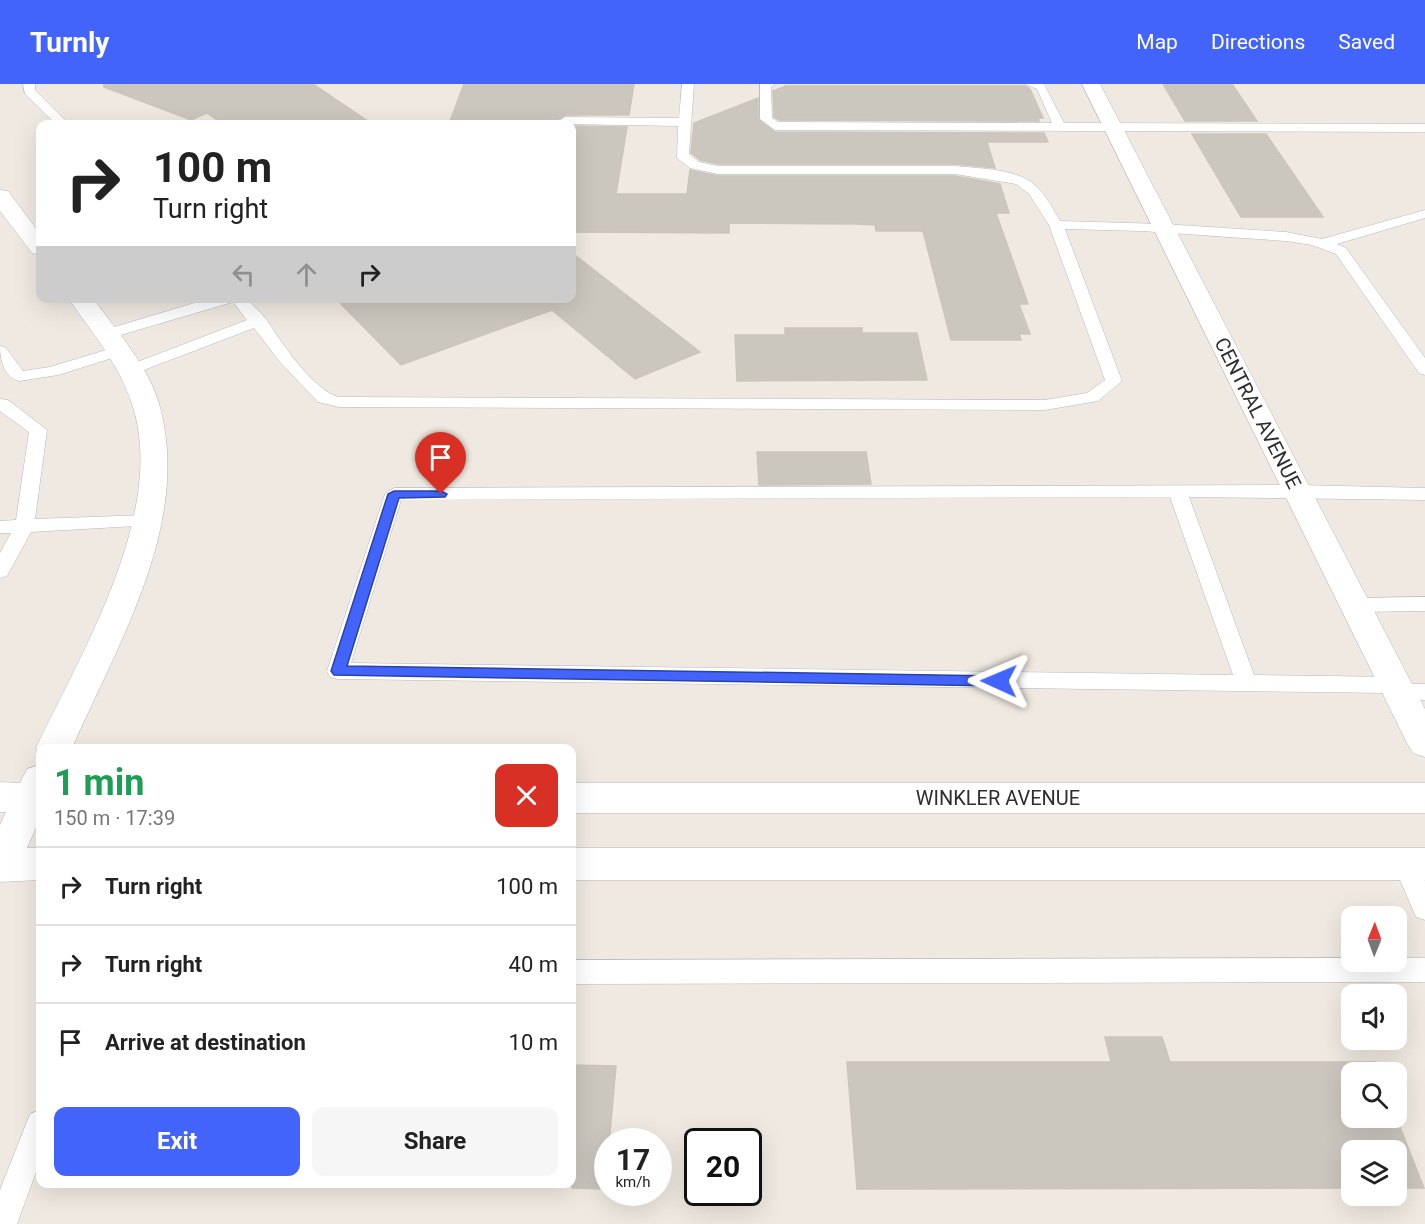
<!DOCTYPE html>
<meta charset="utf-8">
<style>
body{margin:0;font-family:Roboto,sans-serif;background:#f6f6f6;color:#222;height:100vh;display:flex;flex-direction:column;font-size:22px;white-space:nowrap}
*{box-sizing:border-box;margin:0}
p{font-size:20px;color:#767676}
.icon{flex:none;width:33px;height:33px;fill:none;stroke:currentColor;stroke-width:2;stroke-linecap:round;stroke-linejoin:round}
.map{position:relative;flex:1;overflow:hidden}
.drawer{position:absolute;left:36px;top:660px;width:540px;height:444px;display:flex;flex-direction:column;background:#fff;border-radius:12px;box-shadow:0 6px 24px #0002}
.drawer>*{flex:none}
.hud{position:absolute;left:36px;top:36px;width:540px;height:183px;border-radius:12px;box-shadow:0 6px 24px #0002;background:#fff;color:#222;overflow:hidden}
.needle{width:39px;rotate:1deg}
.controls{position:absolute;left:1341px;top:822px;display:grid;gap:12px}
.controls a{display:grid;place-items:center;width:66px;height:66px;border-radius:12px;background:#fff;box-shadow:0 6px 24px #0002;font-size:30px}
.speed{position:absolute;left:594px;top:1044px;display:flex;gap:12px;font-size:30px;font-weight:700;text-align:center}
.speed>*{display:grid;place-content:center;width:78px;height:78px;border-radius:50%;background:#fff;box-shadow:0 6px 24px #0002;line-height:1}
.speed small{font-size:15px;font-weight:400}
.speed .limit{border:3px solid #111;border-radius:9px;background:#fff;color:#111}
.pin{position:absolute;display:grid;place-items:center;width:51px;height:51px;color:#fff;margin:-62px -26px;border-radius:50% 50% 50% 0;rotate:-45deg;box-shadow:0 0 6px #0007}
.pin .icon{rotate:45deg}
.me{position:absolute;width:66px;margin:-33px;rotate:271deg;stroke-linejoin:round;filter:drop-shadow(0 0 4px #0008)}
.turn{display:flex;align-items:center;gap:21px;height:126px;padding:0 18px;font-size:27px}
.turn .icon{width:78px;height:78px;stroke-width:2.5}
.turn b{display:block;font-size:42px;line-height:51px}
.lanes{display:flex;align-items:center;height:57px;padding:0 18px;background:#0003;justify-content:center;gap:30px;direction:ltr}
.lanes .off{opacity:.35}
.round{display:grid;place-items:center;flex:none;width:63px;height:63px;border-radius:12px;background:#f6f6f6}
.headline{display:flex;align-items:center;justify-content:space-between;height:102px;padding:0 18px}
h1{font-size:36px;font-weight:700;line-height:45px;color:#1e9e55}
.cta{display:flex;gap:12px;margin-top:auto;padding:12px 18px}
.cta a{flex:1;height:69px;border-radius:12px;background:#4264fb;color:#fff;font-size:24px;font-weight:700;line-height:69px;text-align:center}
.cta a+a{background:#f6f6f6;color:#222}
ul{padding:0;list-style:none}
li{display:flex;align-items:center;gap:18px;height:78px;padding:0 18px;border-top:2px solid #e0e0e0}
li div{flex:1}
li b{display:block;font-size:22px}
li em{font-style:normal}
header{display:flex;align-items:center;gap:36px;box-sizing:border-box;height:84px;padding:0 30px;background:#4264fb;color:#fff}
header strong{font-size:28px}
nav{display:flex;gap:33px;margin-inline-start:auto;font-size:21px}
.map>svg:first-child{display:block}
.building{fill:#cbc7bf;stroke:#cbc5ba;stroke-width:1.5}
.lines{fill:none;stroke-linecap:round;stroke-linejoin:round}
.lane-casing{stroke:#b4b7c1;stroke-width:1}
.secondary-casing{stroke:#b4b7c1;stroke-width:1}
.lane{fill:#fff;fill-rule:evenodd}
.secondary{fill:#fff;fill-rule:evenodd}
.route{fill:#4264fb;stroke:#2b41a3;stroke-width:1.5}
.labels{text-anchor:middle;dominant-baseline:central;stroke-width:4.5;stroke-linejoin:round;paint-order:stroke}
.street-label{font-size:20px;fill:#2e2e2e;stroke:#fff}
</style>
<header>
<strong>Turnly</strong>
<nav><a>Map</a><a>Directions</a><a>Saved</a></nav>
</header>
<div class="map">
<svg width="1425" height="1140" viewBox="0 0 1425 1140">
<rect width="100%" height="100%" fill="#efe9e1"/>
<!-- building -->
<path class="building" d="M104,0H313L372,40H302L295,35L276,40H223L207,29L191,36L104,3Z
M464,0H634L629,31H565L557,36L560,40H449Z
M1163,0H1232L1257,37H1185Z
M786,2H1025L1030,5L1043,34H1038L1039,37L779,36L774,33L773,7Z
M758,14V35L775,48L1044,49L1048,58H987L995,84L955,80H718L700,76L691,69L694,39Z
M572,42L627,43L616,110H687L690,86L718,92H955L1000,100L1009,129H996L1028,220H1019L1030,250H1019L1021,256H951L923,147H876L875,141L857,140L729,139V149L572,148Z
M1192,50H1266L1323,133H1241Z
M572,169L700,268L635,295L552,226L401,281L335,214H572Z
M785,244H862V249H917L927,296L737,297L735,251H785Z
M757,368H866L871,400L759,401Z
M1105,953H1162L1170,978H1375L1379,988H1352V1034L1396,1033L1424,1104H1396V1066H1352V1104L857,1105L847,978H1111Z
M572,981L616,982L605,1105L572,1104Z"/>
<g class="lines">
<defs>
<path id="lane" d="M23,0H35V6L69,40H56L25,10Z
M682,0H694L689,70L699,78L718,82H955C981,85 1021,84 1039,105C1047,114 1054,126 1060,137L1163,140L1286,148L1322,155L1425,126V134L1337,160L1346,164L1425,274V291L1419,289L1336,170L1312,161L1286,157L1142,147L1065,145L1122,297L1098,317L1045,326L339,323L318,318L280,278L254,244L136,289L130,291L122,286L124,283L247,236L233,218L107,255L99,250L101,247L211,214H246C252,221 261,229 266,235C280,256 312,306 339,313L1045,316L1087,309L1105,296L1049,141L1029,110L1016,100L955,90H718L690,84L677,74L678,42L564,40L559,37L565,33L679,34Z
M760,0H775L771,3L772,34L778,38L1052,39L1037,5L1025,0H1044L1064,39L1425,40V48L775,46L760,35Z
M0,262L6,264L23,287L50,283L119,262L127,267L125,270L58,291L19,297C4,293 0,276 0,262Z
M0,315L8,316L47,346L35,435L146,431L153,433L155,437L153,441L31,448L7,492L0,494V469L11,449H0V437L16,436L29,348L0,327Z
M1298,401L1425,404V416L1189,413L1254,591L1396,593L1404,595L1406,600H1425V616L1391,614L1389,609L338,595L330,593L327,587L385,410L394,404ZM1170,413L1233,591L351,579L401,416Z
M1425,513V527L1355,528L1348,526L1345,521L1348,516L1355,514Z
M1405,770L1414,773L1425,797V836L1416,833L1393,780L1396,773Z
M1352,874V878H1396V874H1425V898L572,900V876Z
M40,1026V1077L17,1140H0V1106L30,1030Z"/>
<path id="secondary" d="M1082,0H1100L1425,625V673L1413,669L1407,659Z
M0,106L8,107L40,150V171L32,169L0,127Z
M68,214H93C117,248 149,282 160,323C191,441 118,559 72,664H40V672L36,664C81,569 168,427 132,320C119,280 92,248 68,214Z
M40,681V734L27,764H40V796L0,798V741L6,728H0V698L20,699L27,685Z
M572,699H1425V729H572Z
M572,764H1425V796H572Z"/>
</defs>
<!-- lane casing -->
<use href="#lane" class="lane-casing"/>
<!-- secondary casing -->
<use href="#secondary" class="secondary-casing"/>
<!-- lane -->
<use href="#lane" class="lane"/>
<!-- secondary -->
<use href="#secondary" class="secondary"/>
</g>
<!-- route -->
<path class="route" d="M441,407L447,410L445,413L399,414L347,582L999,592L1006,597L999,602L334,591L331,587L388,410L394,407Z"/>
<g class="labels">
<!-- street labels -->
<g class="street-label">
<text transform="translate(1258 329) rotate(63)">CENTRAL AVENUE</text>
<text x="998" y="714">WINKLER AVENUE</text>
</g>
</g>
</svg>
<div class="controls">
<a><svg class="needle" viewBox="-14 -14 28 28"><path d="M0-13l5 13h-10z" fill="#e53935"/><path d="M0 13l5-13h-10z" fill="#767676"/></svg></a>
<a><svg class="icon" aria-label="sound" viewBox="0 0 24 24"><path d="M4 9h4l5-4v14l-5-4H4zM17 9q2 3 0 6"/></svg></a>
<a><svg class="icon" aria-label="search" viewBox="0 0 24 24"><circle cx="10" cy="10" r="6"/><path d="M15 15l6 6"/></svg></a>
<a><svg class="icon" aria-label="layers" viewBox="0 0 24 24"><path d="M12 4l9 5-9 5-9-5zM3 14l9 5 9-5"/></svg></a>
</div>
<div class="speed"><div>17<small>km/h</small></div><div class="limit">20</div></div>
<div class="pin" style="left:441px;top:410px;background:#d93025"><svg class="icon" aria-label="arrive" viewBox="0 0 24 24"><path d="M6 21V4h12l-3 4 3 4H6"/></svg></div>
<svg class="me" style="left:999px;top:597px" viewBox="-20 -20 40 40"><path d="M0-17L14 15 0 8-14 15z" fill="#4264fb" stroke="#fff" stroke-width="4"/></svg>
<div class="hud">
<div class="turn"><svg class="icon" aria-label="right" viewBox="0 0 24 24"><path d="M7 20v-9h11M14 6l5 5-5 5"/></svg><div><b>100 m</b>Turn right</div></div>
<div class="lanes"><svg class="icon off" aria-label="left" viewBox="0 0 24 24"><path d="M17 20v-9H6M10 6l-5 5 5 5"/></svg><svg class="icon off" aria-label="ahead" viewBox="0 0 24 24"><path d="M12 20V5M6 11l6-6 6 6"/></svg><svg class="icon" aria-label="right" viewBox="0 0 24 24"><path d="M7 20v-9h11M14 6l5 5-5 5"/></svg></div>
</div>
<section class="drawer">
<div class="headline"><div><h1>1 min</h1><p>150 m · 17:39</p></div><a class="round" style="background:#d93025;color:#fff"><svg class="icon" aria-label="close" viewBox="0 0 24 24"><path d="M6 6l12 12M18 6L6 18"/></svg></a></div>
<ul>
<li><svg class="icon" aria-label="right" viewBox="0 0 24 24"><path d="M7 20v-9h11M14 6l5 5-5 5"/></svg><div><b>Turn right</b></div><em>100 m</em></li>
<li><svg class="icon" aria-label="right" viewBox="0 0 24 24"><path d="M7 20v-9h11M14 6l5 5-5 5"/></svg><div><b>Turn right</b></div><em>40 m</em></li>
<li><svg class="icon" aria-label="arrive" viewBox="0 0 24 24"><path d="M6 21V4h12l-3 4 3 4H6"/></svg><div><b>Arrive at destination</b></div><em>10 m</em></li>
</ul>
<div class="cta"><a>Exit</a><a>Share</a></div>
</section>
</div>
